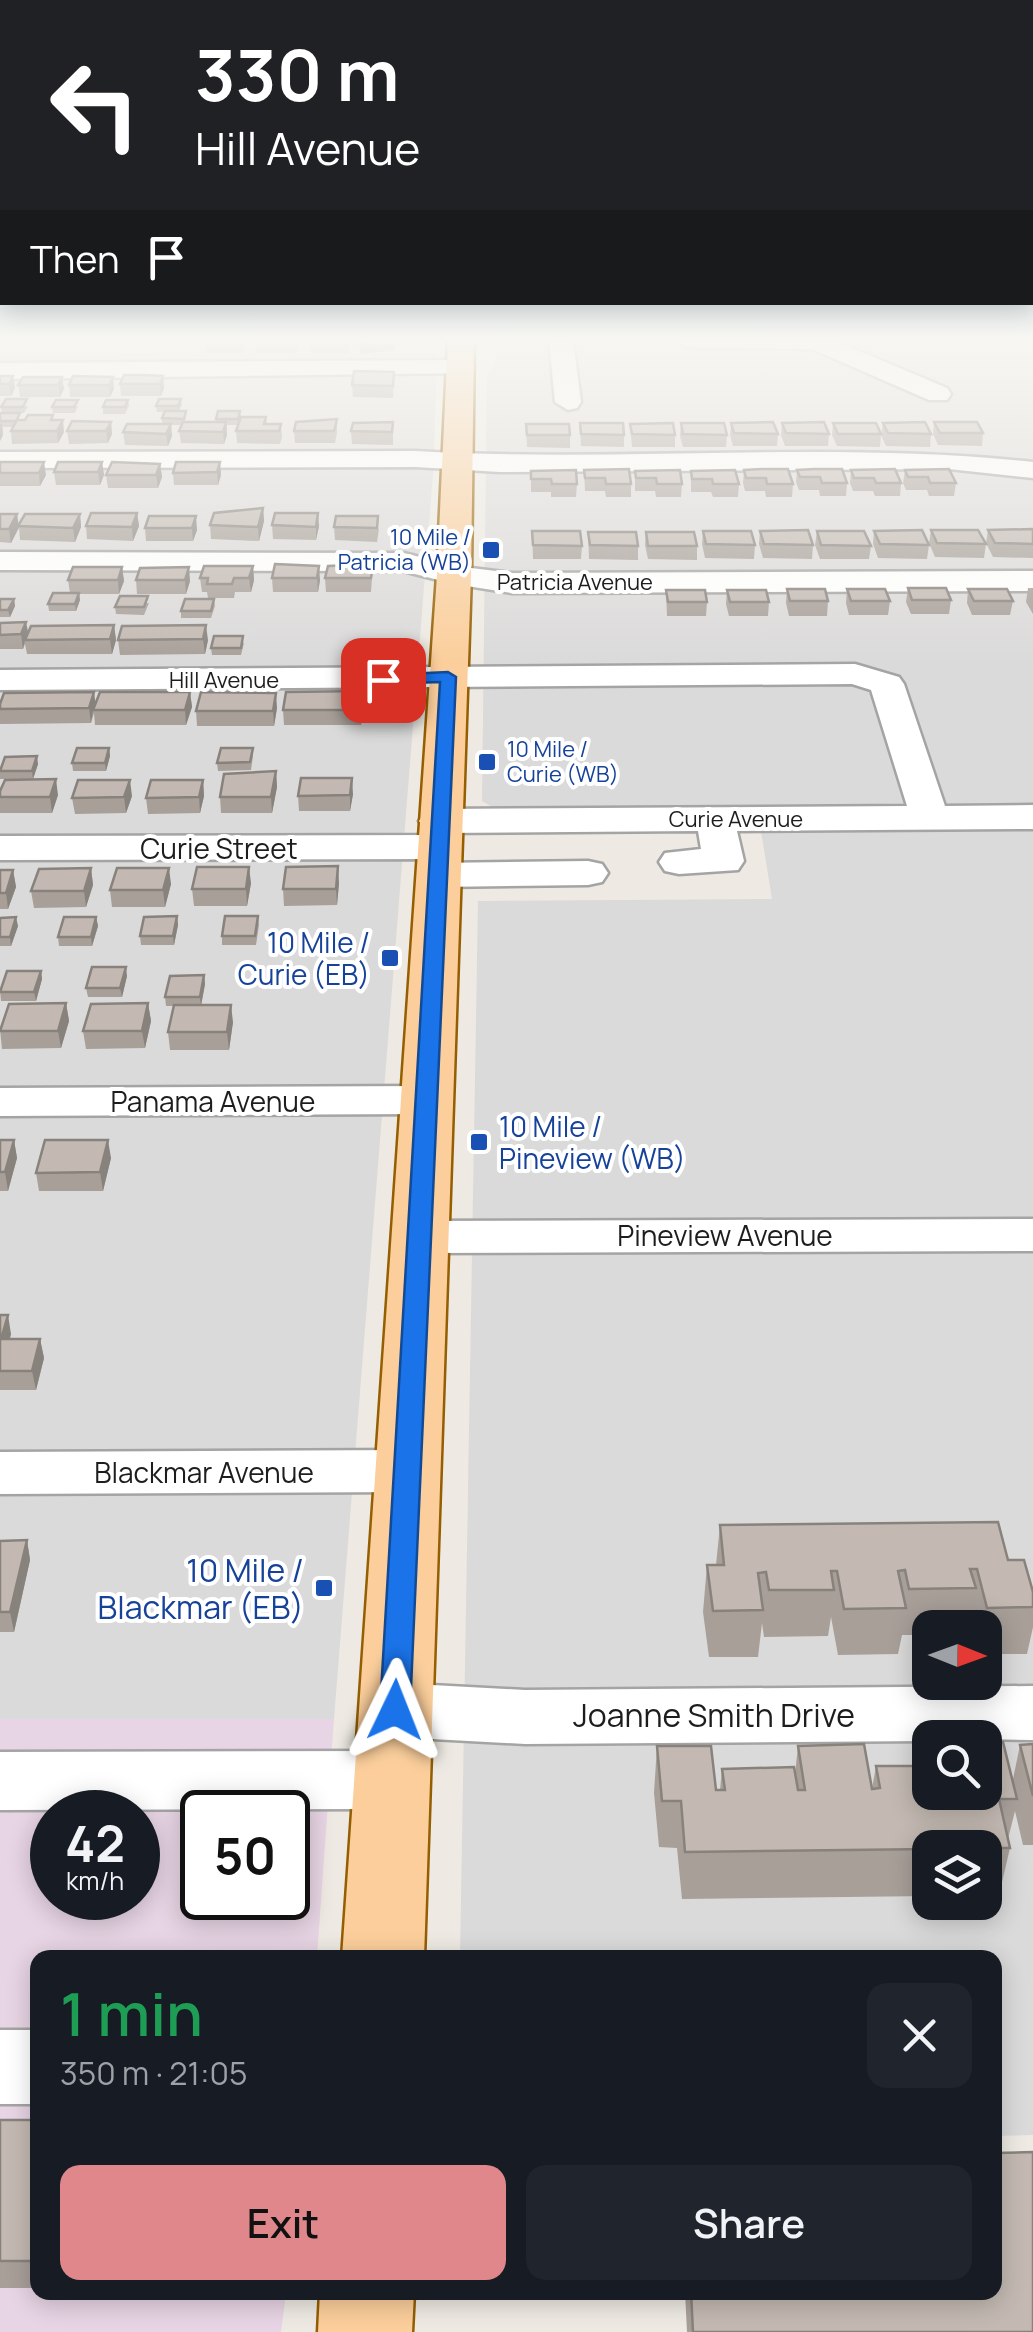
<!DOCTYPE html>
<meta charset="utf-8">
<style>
body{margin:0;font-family:Manrope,sans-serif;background:#20242c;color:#f1f3f6;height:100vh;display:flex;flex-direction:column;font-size:38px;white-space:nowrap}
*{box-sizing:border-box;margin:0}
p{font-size:32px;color:#9ea1a6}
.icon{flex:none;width:55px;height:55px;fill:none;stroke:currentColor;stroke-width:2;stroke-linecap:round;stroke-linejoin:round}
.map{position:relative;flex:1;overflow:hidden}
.details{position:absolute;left:30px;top:1950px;width:972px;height:350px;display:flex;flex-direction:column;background:#171b24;border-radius:20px;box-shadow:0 5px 25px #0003}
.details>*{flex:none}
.hud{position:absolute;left:0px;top:0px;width:1035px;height:305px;box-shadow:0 5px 25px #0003;background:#202124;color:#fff;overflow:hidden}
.needle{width:65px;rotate:91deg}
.fabs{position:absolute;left:912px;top:1610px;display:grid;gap:20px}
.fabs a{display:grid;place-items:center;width:90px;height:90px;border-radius:20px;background:#171b24;box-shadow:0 5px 25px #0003;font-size:50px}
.speed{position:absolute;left:30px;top:1790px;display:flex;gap:20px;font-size:50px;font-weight:700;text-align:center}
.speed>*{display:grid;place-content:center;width:130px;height:130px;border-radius:50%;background:#171b24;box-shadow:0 5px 25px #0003;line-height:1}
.speed small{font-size:25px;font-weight:400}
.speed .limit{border:5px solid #111;border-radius:15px;background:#fff;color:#111}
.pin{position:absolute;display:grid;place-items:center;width:85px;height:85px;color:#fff;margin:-42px;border-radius:20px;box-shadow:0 5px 15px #0006}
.me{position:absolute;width:110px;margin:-55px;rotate:2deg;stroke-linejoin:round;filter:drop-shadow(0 0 8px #0008)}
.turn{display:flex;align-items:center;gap:35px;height:210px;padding:0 30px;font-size:45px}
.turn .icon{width:130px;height:130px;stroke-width:2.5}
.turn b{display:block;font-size:70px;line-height:85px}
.then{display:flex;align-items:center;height:95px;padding:0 30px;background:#0003;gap:20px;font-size:38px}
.round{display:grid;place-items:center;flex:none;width:105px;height:105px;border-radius:20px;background:#20242c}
.overview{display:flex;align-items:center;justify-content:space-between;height:170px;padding:0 30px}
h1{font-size:60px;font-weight:600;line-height:75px;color:#1e9e55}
.action{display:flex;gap:20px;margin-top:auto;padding:20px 30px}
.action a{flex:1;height:115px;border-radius:20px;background:#df878b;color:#111;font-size:40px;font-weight:600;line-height:115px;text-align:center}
.action a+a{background:#20242c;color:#f1f3f6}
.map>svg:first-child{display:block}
.residential{fill:#dbdada;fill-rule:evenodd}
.industrial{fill:#e7d4e4;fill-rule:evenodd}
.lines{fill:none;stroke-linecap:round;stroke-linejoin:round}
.minor-casing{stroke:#a4a4a4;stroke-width:5}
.major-casing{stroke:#945e01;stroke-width:5}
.minor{fill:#fff;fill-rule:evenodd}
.major{fill:#fbce9b;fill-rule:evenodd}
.wall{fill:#a89f99}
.shaded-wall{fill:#88827d}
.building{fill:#c3b9b2;stroke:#88827d;stroke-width:2.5}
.route{fill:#1a73e8;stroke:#114b97;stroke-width:2.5}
.transit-dot{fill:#1a4fb4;stroke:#fff;stroke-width:4}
.labels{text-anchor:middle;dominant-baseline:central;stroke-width:8;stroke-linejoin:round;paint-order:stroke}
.far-transit-label{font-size:22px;fill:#164399;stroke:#fff;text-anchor:end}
.far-street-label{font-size:22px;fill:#1d1d1d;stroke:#fff}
.street-label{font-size:28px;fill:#1d1d1d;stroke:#fff}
.transit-label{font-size:28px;fill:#164399;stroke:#fff;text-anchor:end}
.near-transit-label{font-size:32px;fill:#164399;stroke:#fff;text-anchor:end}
.near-street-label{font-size:32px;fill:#1d1d1d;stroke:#fff}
</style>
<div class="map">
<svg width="1033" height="2332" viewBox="0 0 1033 2332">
<rect width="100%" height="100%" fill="#eeeae3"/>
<!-- residential -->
<path class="residential" d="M0,340H438L433,474L334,1719H0Z
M495,340H1033V2135L995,2136V1958H460L478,901L772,899L758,813L497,810L482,801L487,376L495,364ZM930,1628H985V1682H930ZM930,1738H985V1792H930ZM930,1848H985V1902H930Z"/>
<!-- industrial -->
<path class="industrial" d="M0,1719H334L317,1957L38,1958V2292L286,2293L281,2332H0ZM52,1812H138V1898H52ZM202,1812H288V1898H202Z"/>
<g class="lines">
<defs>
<path id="minor" d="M549,340H573L581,402L577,408L568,410L555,402Z
M675,340H833L947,388L951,394L947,400H929L812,349L687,347Z
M461,360L474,368L470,373L0,379V363Z
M415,451C621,463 828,440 1033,462V478L949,469L500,472L415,467L0,468V452Z
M0,552L404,553L455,566L512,573L1033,571V591L512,593L454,584L403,571L0,570Z
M855,664L899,677L904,684L945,806L1033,805V829L737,831L744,861L738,870L679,874L665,871L659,862L665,853L701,849L698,831L439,833L425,829L419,821L425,813L439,809L907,806L871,690L852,684L0,690V670Z
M438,835L452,839L458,847L452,855L438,859L0,860V836Z
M588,861L602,864L608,873L602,882L588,885L437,887L423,884L417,875L423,866L437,863Z
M426,1086L443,1090L450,1100L443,1110L426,1114L0,1116V1088Z
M1033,1219V1251L418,1253L400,1249L392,1237L400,1225L418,1221Z
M407,1450L428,1456L437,1471L428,1486L407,1492L0,1494V1452Z
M395,1683L525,1690L1033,1686V1740L930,1738V1741L525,1744L395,1737L371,1729L362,1710L371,1691Z
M391,1751L415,1760L426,1780L415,1800L391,1809L0,1810V1752Z
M0,2030H38V2104H0Z"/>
<path id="major" d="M448,340H474L471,575L424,1958H342L437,575Z
M320,2292H414L412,2332H318Z"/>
</defs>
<!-- minor casing -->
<use href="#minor" class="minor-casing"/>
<!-- major casing -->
<use href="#major" class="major-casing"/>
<!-- minor -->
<use href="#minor" class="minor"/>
<!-- major -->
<use href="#major" class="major"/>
</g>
<!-- wall -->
<path class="wall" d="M256,340H299L297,353H256Z
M310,340H349V353H311Z
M246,341L243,353H207L206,342Z
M394,372L393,398L353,397L352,385Z
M0,376H13L15,388L11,396H0Z
M163,376L164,388L161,396H121L120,384Z
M62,377L64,389L60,397H20L18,385Z
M113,377L114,389L110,397H70L69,385Z
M181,399L182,405L179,411H186L185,422H216V419L240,411L241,418L266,417L267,424H281L282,437L280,444L237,443L236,431L238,425H227V435L224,444L181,443L179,431L182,425H171L172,436L168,446L125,445L123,432L162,424V418L164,412H157L156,406Z
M128,400L129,406L125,414H103V407Z
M28,406L24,413H2L1,407Z
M78,406L75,413H53L52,407Z
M0,413L21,420H54L64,432L58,443L12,444L11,431L13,427H2L3,435L0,441Z
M337,419V432L335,443H295L294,431Z
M111,422L112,434L108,443L69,444L67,431Z
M393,422V445L352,444L351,431Z
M934,422L983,433L982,446L938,445L933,434Z
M580,423L624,435V447L581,446Z
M681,423L727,435L726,447H683L680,436Z
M731,423L778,434L777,446H733L730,435Z
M782,423L829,434L828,446H785L781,435Z
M833,423L881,434L880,447L837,446L832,435Z
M883,423L931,434L930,447L886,446L881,435Z
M526,424L570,435V448L527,447Z
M630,424L675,435V447H632Z
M0,462L46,475L40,486H0Z
M102,462L104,475L100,485H56L54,472Z
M220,462L221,475L218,485H174L173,473Z
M160,464L162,477L158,488H108L106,475Z
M584,470L631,484V497H606L605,491H585Z
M744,470L793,484L792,497H766L765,491H745L743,483Z
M797,470L847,483L846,496H820L819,490H799L796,482Z
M851,470L901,483L900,496H875L873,491H853L850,483Z
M905,470L956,483L954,496H929L927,490H906L903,483Z
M531,471L577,484L576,497H551V492H531Z
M635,471L682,484L681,497H656L655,491H635Z
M691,471L739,484L738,497H713L711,492H691Z
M263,508L264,521L259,541L211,539L210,525Z
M137,513L139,526L133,541L87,539L86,526Z
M0,514L19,525L80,514L81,527L75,542L20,540L19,528L11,543L0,542Z
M149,516L197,530L193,541H146L145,528Z
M272,525L319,526L316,540L273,539Z
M334,527L379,529L377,542L335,540Z
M1033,529V558L993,557L986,543L988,530Z
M931,530L986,544L984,558L935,557L929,543Z
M532,531L582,546L581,559H533Z
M703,531L755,545L754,559L705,558L702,544Z
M760,531L813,545L812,559L763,558L759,544Z
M817,531L871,546L869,559H820L815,545Z
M874,531L929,545L927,559L878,558L873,544Z
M588,532L638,546V560L589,559Z
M646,532L697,546V560L648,559L645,545Z
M275,564L320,580L318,592H273L272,578Z
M373,564L371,592H326L325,578Z
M253,566L254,580L251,592H235L234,598H208L207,592H202L200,578Z
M122,567L124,581L119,594H79L80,600L76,611H49L48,604L70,593L68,580Z
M140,568L190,581L186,594H137L136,580Z
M908,588L951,600L949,614H911L906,602Z
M1028,588H1033V614L1026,602Z
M787,589L828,601L827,616H789L786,603Z
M847,589L890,601L888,615H849L846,603Z
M968,589L1013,601L1010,615H972L967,603Z
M666,590L707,602L706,616H667Z
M727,590L769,602L768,616H729L726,604Z
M0,599H14L15,606L10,617H0Z
M214,599L215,606L211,618H181V611Z
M149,603L144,615L116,614L115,607Z
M0,623L28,632L114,625L116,640L112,654H27L25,644L23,649H0Z
M118,640H208L205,654L120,655Z
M244,643L241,655H212L211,648Z
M190,692L192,707L186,725H95L94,713L91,723L0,724V704L95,705Z
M363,706L361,725H284L283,710Z
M277,708L274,726H197L196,711Z
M109,748L110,756L106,771H73L72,763Z
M253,748V756L251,770L218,771L217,763Z
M38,764L33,779H0V769Z
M276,771L277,787L272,813H221L220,797Z
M203,780L204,796L200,813L148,814L146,798Z
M0,791L58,795L52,813H0Z
M353,794L350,811H299L298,796Z
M132,796L126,813L75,814L72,798Z
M91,868L93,885L86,907L34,908L31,891Z
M0,870H13L16,887L8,909H0Z
M251,883L247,906H194L192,889Z
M339,883L337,905L284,906L283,889Z
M171,884L165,907H112L110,890Z
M177,916L178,925L174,945H141L140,936Z
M258,916L259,925L256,945H222V936Z
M96,917L98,926L92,946H59L58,937Z
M0,918L18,926L11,946H0Z
M41,971L42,979L36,1001H1L0,990Z
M204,975L205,984L201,1005L233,1022L229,1050H170L168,1032L174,1006H166L165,997Z
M127,976L122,997H88L86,988Z
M66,1003L69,1021L61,1048L2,1049L0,1029Z
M148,1003L151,1021L145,1048L86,1049L83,1031Z
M0,1140H14L17,1158L8,1191H0Z
M111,1158L103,1191H39L36,1173Z
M0,1315L11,1334L10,1339H40L44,1358L36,1390H0Z
M720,1525L1008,1560L1033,1592V1627L1027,1654H985V1628H971L970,1620L968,1628H930V1635H902L898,1654L838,1655L831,1617L828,1636L764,1637L762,1623L758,1657H709L703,1612L707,1565H716Z
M27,1540L30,1560L14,1632H0V1541Z
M1033,1744V1845H1023L1015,1811L1008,1839L1010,1848L999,1895H985V1848H930V1896L682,1899L677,1848L659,1847L654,1793L657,1746L716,1790H720L722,1769L795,1774L798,1746L872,1789L876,1766L930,1792H985L1013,1779L1020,1745Z
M0,2120H38V2288H0Z
M685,2292H995L1033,2332H687Z"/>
<!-- shaded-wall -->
<path class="shaded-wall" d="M375,340H394L395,350L360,354L359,342Z
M13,376L15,388L11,396L9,384Z
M163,376L164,388L161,396L160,384Z
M62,377L64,389L60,397L58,385Z
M113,377L114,389L110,397L109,385Z
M63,420L64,432L58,443L57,431Z
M2,422L3,435L0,441V425Z
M111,422L112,434L108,443L106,431Z
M226,422L227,435L224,444L223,432Z
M171,424L172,436L168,446L166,434Z
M44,462L46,475L40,486L39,473Z
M102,462L104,475L100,485L98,472Z
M220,462L221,475L218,485L217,472Z
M160,464L162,477L158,488L156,475Z
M263,508L264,521L259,541L258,527Z
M137,513L139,526L133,541L132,527Z
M318,513L319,526L316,540V527Z
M17,514L19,527L11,543L9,529Z
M80,514L81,527L75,542L73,528Z
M196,516L197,530L193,541L192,528Z
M253,566L254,580L251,592L249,578Z
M319,566L320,580L318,592L317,578Z
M122,567L124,581L119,594L118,580Z
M189,567L190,581L186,594L185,580Z
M79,593L80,600L76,611L75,604Z
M14,599L15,606L10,617L8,610Z
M26,622L29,636L25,640L23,649L21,634Z
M114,625L116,640L112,654L110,639Z
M206,625L208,640L205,654L203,639Z
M363,691V706L361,725L360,710Z
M94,692L96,707L93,710L91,723L89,708Z
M190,692L192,707L186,725L185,710Z
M276,693L277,708L274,726L273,711Z
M109,748L110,756L106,771L105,763Z
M37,756L38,764L33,779L32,771Z
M276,771L277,787L272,813L271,797Z
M352,778L353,794L350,811V795Z
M56,779L58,795L52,813L50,797Z
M130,780L132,796L126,813L124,797Z
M203,780L204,796L200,813L199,797Z
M338,866L339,883L337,905L336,889Z
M249,867L251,883L247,906L246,889Z
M91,868L93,885L86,907L84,891Z
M169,868L171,884L165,907L163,890Z
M13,870L16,887L8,909L6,893Z
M177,916L178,925L174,945L173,936Z
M16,917L18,926L11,946L10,937Z
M96,917L98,926L92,946L91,937Z
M126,967L127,976L122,997L120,988Z
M41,971L42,979L36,1001L34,992Z
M204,975L205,984L201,1006L200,997Z
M66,1003L69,1021L61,1048L58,1031Z
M148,1003L151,1021L145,1048L142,1031Z
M231,1005L233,1022L229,1050L227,1032Z
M14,1140L17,1158L8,1191L5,1172Z
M108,1140L111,1158L103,1191L100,1172Z
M8,1315L11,1334L4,1358L1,1339Z
M40,1339L44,1358L36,1390L32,1371Z
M27,1540L30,1560L14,1632L10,1612Z"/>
<!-- building -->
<path class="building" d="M206,340H242L206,342Z
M256,340H297L296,342Z
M310,340H348V341Z
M354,371L394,372L393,386L352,385Z
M124,375H145L163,376L160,384H120Z
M0,376H13L9,384H0Z
M73,376L113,377L109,385H69Z
M23,377H62L58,385H18Z
M6,399H27L23,407H1Z
M159,399H181L178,406H156Z
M56,400H78L74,407H52Z
M106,400H128L125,407H103Z
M165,411H186L184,419L162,418Z
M218,411H240L238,419H216Z
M0,413H20L16,421H0Z
M28,415H53L51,420H63L57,431H11L17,420H25Z
M241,417H266L264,424H281L279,431H236Z
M337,419L334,431H294L296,422Z
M72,421L111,422L106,431H67Z
M183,422H226L223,432L179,431Z
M393,422L392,432L351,431L353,423Z
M773,422L778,434L734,433L731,423Z
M824,422L829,434L786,433L782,423Z
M925,422L931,434L888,433L883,423Z
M934,422H977L983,433H940Z
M580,423H623L624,435L581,434Z
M673,423L675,435L632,434L630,424Z
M681,423H724L727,435L683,434Z
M833,423H876L881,434H838Z
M127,424H171L166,434L123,432Z
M526,424H569L570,435H527Z
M0,462H44L39,473H0Z
M58,462H102L98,472H54Z
M112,462L160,464L156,475H106Z
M176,462H220L217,472L173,473Z
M629,469L631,484H606L605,478H585L584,470Z
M762,469H788L793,484H767L766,478H746L744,470Z
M815,469H842L847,483H822L820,477H800L797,470Z
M895,469L901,483H876L874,478H854L851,470Z
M949,469L956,483H930L928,477H908L905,470Z
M576,470L577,484H552L551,479H531V471Z
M680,470L682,484H657L656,478H636L635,471Z
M735,470L739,484H713L712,479H692L691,471Z
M263,508L258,527L210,525L214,513Z
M91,513H137L132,527L86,526Z
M275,513H318L316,527L272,525Z
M0,514H17L9,529H0Z
M25,514H80L73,528L18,526Z
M149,516H196L192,528H145Z
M336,516H378L377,528L334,527Z
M1033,529V544L995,543L988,530Z
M808,530L813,545L764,544L760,531Z
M922,530L929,545L880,544L874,531Z
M931,530H978L986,544L937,543Z
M532,531H580L582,546L533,545Z
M703,531H751L755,545L706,544Z
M817,531H864L871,546L821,545Z
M588,532H636L638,546L590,545Z
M646,532H694L697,546H648Z
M275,564L319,566L317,578H272Z
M373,564L371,578H325L328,566Z
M204,566H253L249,578H234L232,584H207L208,578H200Z
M73,567H122L118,580H68Z
M189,567L185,580H136L140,568Z
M908,588H946L951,600H912Z
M787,589H825L828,601H790Z
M847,589H885L890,601H851Z
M968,589H1007L1013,601H974Z
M666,590H705L707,602H668Z
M727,590H766L769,602H730Z
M53,593H79L75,604H48Z
M120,596H148L144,607H115Z
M0,599H14L8,610H0Z
M185,599H214L211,611H181Z
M26,622L21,634L0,635V623Z
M114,625L110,639L25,640L31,626Z
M206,625L203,639L118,640L122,626Z
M214,636H243L241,648H211Z
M363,691L360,710H283L286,692Z
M94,692L89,708L0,709V704L4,693Z
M100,692H190L185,710H93Z
M201,692L276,693L273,711H196Z
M77,748H109L105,763H72Z
M221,748H253L250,762L217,763Z
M37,756L32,771H0L5,757Z
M276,771L271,797H220L224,774Z
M301,778H352L350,795L298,796Z
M56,779L50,797H0V791L5,780Z
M78,780H130L124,797L72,798Z
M151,780H203L199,797L146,798Z
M338,866L336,889H283L286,867Z
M197,867H249L246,889H192Z
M91,868L84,891H31L39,869Z
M117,868H169L163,890H110Z
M0,870H13L6,893H0Z
M177,916L173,936H140L144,917Z
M225,916H258L255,936H222Z
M16,917L10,937H0V918Z
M64,917H96L91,937H58Z
M92,967H126L120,988H86Z
M7,971H41L34,992H0Z
M204,975L200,997H165L170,976Z
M66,1003L58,1031H0L9,1004Z
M148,1003L142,1031H83L91,1004Z
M174,1005H231L227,1032H168Z
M0,1140H14L5,1172H0Z
M45,1140H108L100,1172L36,1173Z
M0,1315H8L1,1339H40L32,1371H0Z
M998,1522L1008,1560H1024L1033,1592V1607L987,1608L977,1569H970L976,1588L909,1589L905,1570L898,1571L906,1608L844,1609L837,1571H831L834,1590H769L766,1572L758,1573L763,1610L713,1611L707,1565H724L720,1525Z
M27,1540L10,1612H0V1541Z
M985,1742H1003L1017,1799H999L1010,1848H930V1849L685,1852L681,1801H662L657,1746H711L716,1790H725L722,1769L794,1767L798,1790H805L798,1746L864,1744L872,1789L880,1788L876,1766H930V1792H985Z
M1033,1744V1796L1020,1745Z
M0,2120H38V2261H0Z
M1033,2152V2332H693L691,2292H995V2153Z"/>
<!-- sky -->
<linearGradient id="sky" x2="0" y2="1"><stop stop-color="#8cc0e3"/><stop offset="0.51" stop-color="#f7f6f2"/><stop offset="1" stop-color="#f7f6f2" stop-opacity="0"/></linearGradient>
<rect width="1033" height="667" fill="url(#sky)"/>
<!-- route -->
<path class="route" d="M448,672L456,677L410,1710L406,1718L395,1722L384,1718L380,1710L440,682L383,684L375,680L383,675Z"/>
<!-- markers -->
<g class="transit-dot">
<rect x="481" y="540" width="20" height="20" rx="5"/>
<rect x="477" y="752" width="20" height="20" rx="5"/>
<rect x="380" y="948" width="20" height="20" rx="5"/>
<rect x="469" y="1132" width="20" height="20" rx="5"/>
<rect x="314" y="1578" width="20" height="20" rx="5"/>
</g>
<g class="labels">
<!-- far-transit labels -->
<g class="far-transit-label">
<text x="471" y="537">10 Mile /<tspan x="471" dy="25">Patricia (WB)</tspan></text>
<text x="507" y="749" text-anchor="start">10 Mile /<tspan x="507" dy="25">Curie (WB)</tspan></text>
</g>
<!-- far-street labels -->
<g class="far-street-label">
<text x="575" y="582">Patricia Avenue</text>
<text x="224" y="680">Hill Avenue</text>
<text x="736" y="819">Curie Avenue</text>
</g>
<!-- street labels -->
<g class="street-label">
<text x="219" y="848">Curie Street</text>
<text x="213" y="1101">Panama Avenue</text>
<text x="725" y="1235">Pineview Avenue</text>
<text x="204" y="1472">Blackmar Avenue</text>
</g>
<!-- transit labels -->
<g class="transit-label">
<text x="370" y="942">10 Mile /<tspan x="370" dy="32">Curie (EB)</tspan></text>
<text x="499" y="1126" text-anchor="start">10 Mile /<tspan x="499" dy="32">Pineview (WB)</tspan></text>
</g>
<!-- near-transit labels -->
<g class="near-transit-label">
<text x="304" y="1570">10 Mile /<tspan x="304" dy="37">Blackmar (EB)</tspan></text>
</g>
<!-- near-street labels -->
<g class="near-street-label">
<text x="714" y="1715">Joanne Smith Drive</text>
</g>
</g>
</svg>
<div class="fabs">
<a><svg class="needle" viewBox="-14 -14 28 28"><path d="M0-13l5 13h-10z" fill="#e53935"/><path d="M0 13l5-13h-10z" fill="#9ea1a6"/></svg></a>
<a><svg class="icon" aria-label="search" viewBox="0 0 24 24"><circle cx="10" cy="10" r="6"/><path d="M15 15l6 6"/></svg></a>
<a><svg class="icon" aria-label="layers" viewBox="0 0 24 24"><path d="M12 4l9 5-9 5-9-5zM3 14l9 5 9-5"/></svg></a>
</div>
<div class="speed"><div>42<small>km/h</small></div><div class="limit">50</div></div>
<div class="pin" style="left:383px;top:680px;background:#d93025"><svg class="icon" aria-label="arrive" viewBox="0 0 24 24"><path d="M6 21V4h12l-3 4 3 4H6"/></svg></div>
<svg class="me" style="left:395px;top:1710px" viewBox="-20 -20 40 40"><path d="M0-17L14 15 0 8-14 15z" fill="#1a73e8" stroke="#fff" stroke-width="4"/></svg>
<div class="hud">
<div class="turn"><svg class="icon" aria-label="left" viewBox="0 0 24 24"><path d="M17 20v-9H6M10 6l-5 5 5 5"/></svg><div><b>330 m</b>Hill Avenue</div></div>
<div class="then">Then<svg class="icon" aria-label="arrive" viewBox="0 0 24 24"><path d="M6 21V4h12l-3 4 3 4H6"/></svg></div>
</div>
<section class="details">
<div class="overview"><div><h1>1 min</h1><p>350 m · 21:05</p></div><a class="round"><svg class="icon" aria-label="close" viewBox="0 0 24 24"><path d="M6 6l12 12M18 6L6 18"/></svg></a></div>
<div class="action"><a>Exit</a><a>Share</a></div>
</section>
</div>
